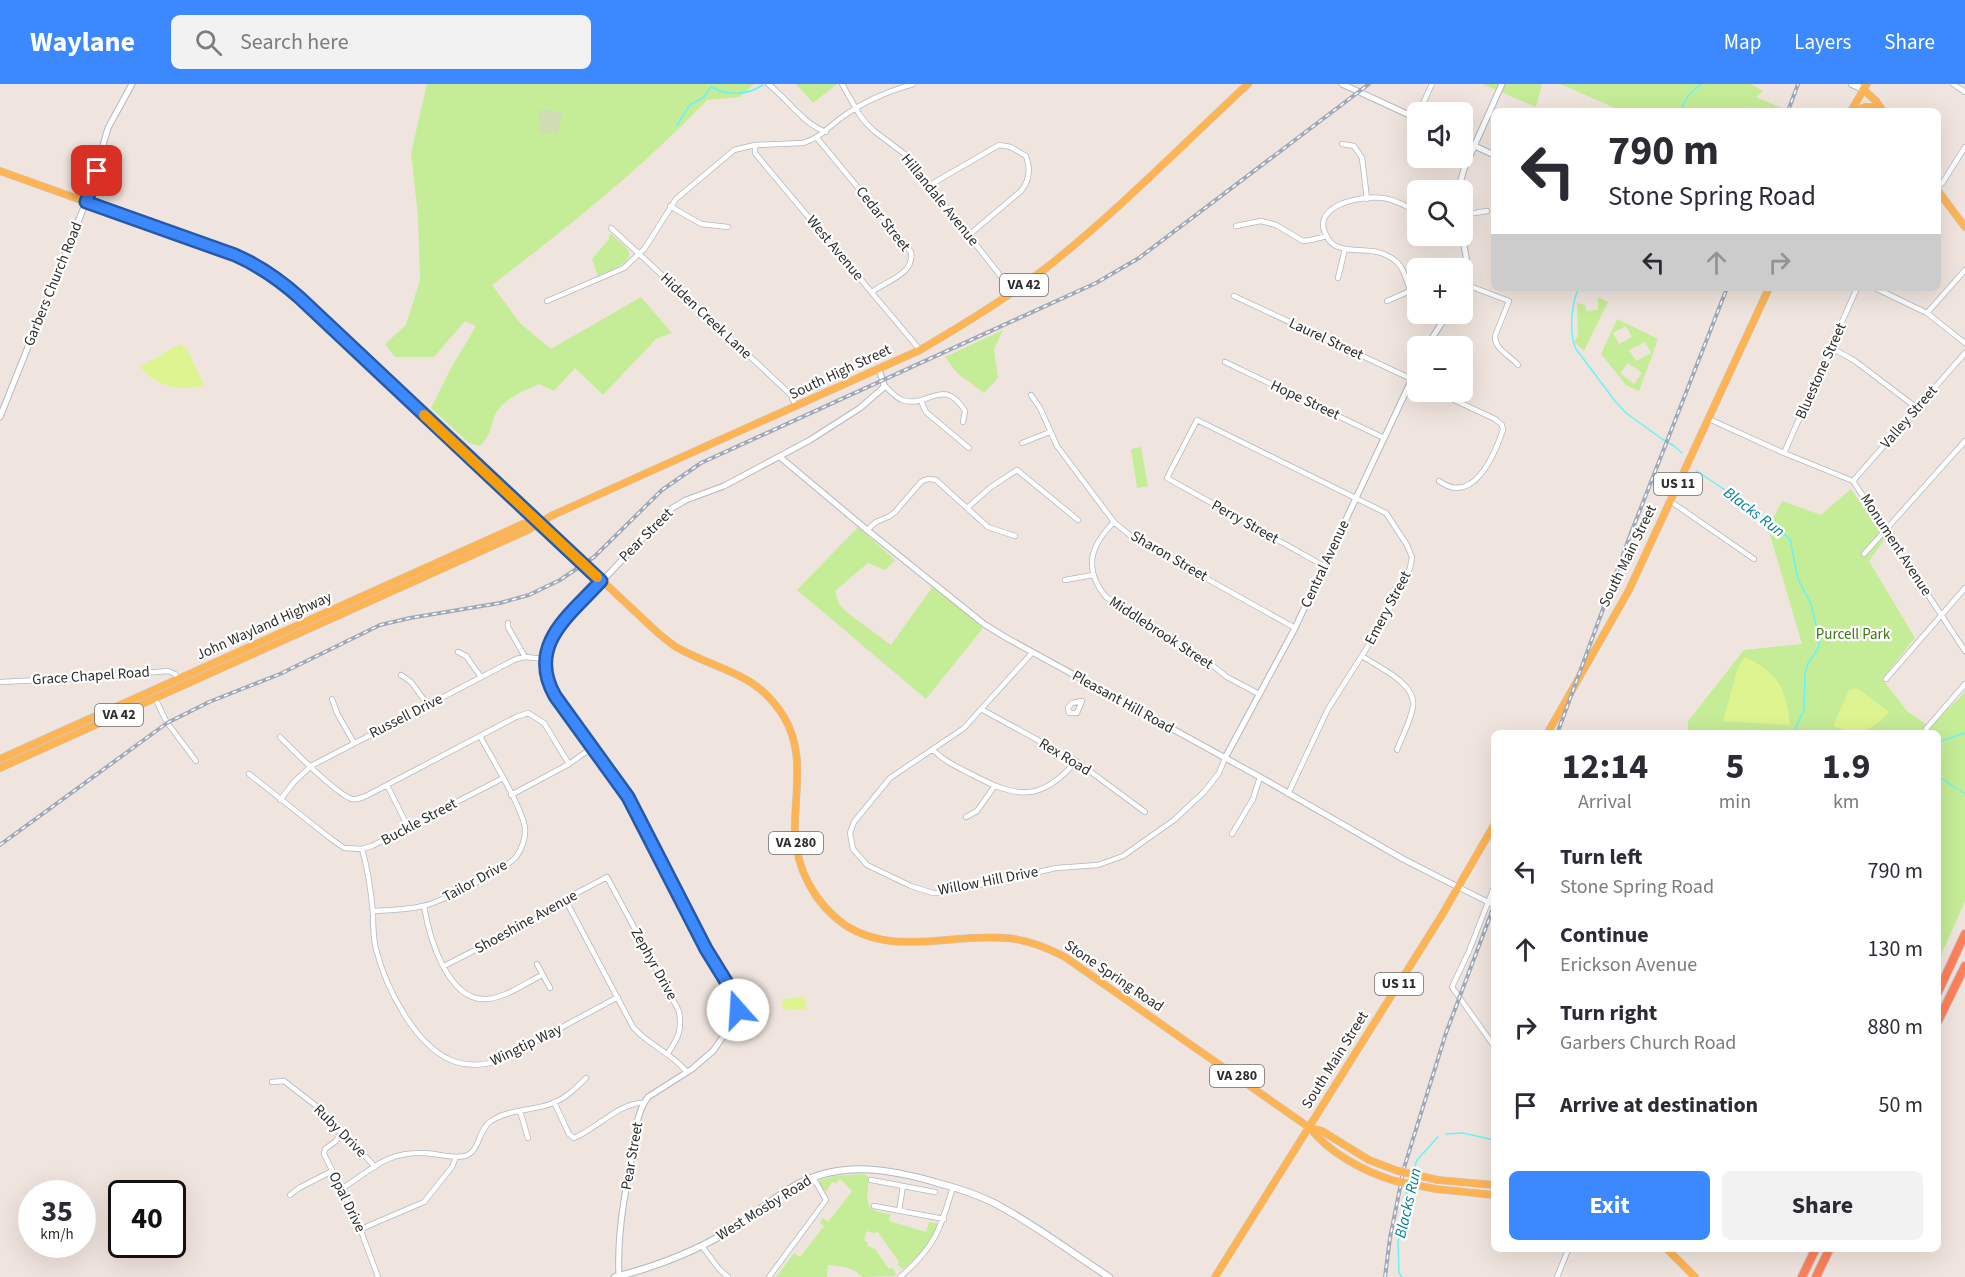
<!DOCTYPE html>
<meta charset="utf-8">
<style>
body{margin:0;font-family:"Source Sans 3",sans-serif;background:#f2f2f3;color:#2b2b33;height:100vh;display:flex;flex-direction:column;font-size:22px;white-space:nowrap}
*{box-sizing:border-box;margin:0}
p{font-size:20px;color:#7c7c81}
.icon{flex:none;width:33px;height:33px;fill:none;stroke:currentColor;stroke-width:2;stroke-linecap:round;stroke-linejoin:round}
.map{position:relative;flex:1;overflow:hidden}
.drawer{position:absolute;left:1491px;top:646px;width:450px;height:522px;display:flex;flex-direction:column;background:#fff;border-radius:9px;box-shadow:0 6px 24px #0002}
.drawer>*{flex:none}
.top-card{position:absolute;left:1491px;top:24px;width:450px;height:183px;border-radius:9px;box-shadow:0 6px 24px #0002;background:#fff;color:#2b2b33;overflow:hidden}
.buttons{position:absolute;left:1407px;top:18px;display:grid;gap:12px}
.buttons a{display:grid;place-items:center;width:66px;height:66px;border-radius:9px;background:#fff;box-shadow:0 6px 24px #0002;font-size:30px}
.speed{position:absolute;left:18px;top:1096px;display:flex;gap:12px;font-size:30px;font-weight:700;text-align:center}
.speed>*{display:grid;place-content:center;width:78px;height:78px;border-radius:50%;background:#fff;box-shadow:0 6px 24px #0002;line-height:1}
.speed small{font-size:15px;font-weight:400}
.speed .limit{border:3px solid #111;border-radius:9px;background:#fff;color:#111}
.pin{position:absolute;display:grid;place-items:center;width:51px;height:51px;color:#fff;margin:-26px;border-radius:12px;box-shadow:0 3px 9px #0006}
.me{position:absolute;width:66px;margin:-33px;rotate:341deg;stroke-linejoin:round;filter:drop-shadow(0 0 4px #0008)}
.turn{display:flex;align-items:center;gap:21px;height:126px;padding:0 18px;font-size:27px}
.turn .icon{width:78px;height:78px;stroke-width:2.5}
.turn b{display:block;font-size:42px;line-height:51px}
.lanes{display:flex;align-items:center;height:57px;padding:0 18px;background:#0003;justify-content:center;gap:30px;direction:ltr}
.lanes .off{opacity:.35}
.eta{display:flex;justify-content:space-evenly;align-items:center;height:102px;text-align:center}
.eta b{font-size:36px;font-weight:700;line-height:42px}
.button{display:flex;gap:12px;margin-top:auto;padding:12px 18px}
.button a{flex:1;height:69px;border-radius:9px;background:#3c89ff;color:#fff;font-size:24px;font-weight:700;line-height:69px;text-align:center}
.button a+a{background:#f2f2f3;color:#2b2b33}
ul{padding:0;list-style:none}
li{display:flex;align-items:center;gap:18px;height:78px;padding:0 18px}
li div{flex:1}
li b{display:block;font-size:22px}
li em{font-style:normal}
header{display:flex;align-items:center;gap:36px;box-sizing:border-box;height:84px;padding:0 30px;background:#3c89ff;color:#fff}
header strong{font-size:28px}
nav{display:flex;gap:33px;margin-inline-start:auto;font-size:21px}
.search{width:420px;height:54px;background:#f2f2f3;display:flex;align-items:center;gap:15px;box-sizing:border-box;padding:0 21px;border-radius:9px;color:#7c7c81;font-size:22px}
.map>svg:first-child{display:block}
.green{fill:#c5ec96;fill-rule:evenodd}
.cemetery{fill:#cfdcb4}
.pitch{fill:#def490}
.lines{fill:none;stroke-linecap:round;stroke-linejoin:round}
.stream{stroke:#67f3fc;stroke-width:1.5}
.minor-casing{stroke:#b2b8c2;stroke-width:6}
.tertiary-casing{stroke:#b2b8c2;stroke-width:7}
.secondary-casing{stroke:#b2b8c2;stroke-width:8}
.primary-casing{stroke:#c8c8c8;stroke-width:8}
.motorway-casing{stroke:#c8c8c8;stroke-width:10}
.minor{stroke:#fff;stroke-width:4.5}
.tertiary{stroke:#fff;stroke-width:5}
.secondary{stroke:#fff;stroke-width:6}
.primary{stroke:#ffb454;stroke-width:7}
.motorway{stroke:#ff805a;stroke-width:8}
.rail-casing{stroke:#a0a9b9;stroke-width:4}
.rail{stroke:#fff;stroke-width:1.5;stroke-dasharray:4.5;stroke-linecap:butt}
.primary-bridge-casing{stroke:#c8c8c8;stroke-width:8;stroke-linecap:butt}
.primary-bridge{stroke:#ffb454;stroke-width:7}
.route-casing{stroke:#2759a6;stroke-width:15}
.route{stroke:#3c89ff;stroke-width:10}
.slow{stroke:#f59e0b;stroke-width:10}
.labels{text-anchor:middle;dominant-baseline:central;stroke-width:4.5;stroke-linejoin:round;paint-order:stroke}
.shield{fill:#fff;stroke:#6c6c6c;stroke-width:1.5}
.shield-label{font-size:14px;font-weight:bold;fill:#2d2d2d}
.street-label{font-size:15px;fill:#2d2d2d;stroke:#fff}
.park-label{font-size:15px;fill:#3b7413;stroke:#fff}
.water-label{font-size:16px;font-style:italic;fill:#038296;stroke:#fff}
</style>
<header>
<strong>Waylane</strong>
<div class="search"><svg class="icon" aria-label="search" viewBox="0 0 24 24"><circle cx="10" cy="10" r="6"/><path d="M15 15l6 6"/></svg>Search here</div>
<nav><a>Map</a><a>Layers</a><a>Share</a></nav>
</header>
<div class="map">
<svg width="1965" height="1193" viewBox="0 0 1965 1193">
<rect width="100%" height="100%" fill="#f0e5de"/>
<!-- green -->
<path class="green" d="M427,0H754L740,13L707,16C641,85 567,144 492,201L520,239L551,265L641,213L672,249L656,255L603,311L575,284L554,307L539,300C524,307 502,315 495,331C490,344 491,351 480,362L469,359L431,324L450,286L476,242L465,237L434,273H395L385,260L406,241L420,196L418,133L411,69Z
M796,0H837L813,19Z
M1482,0H1542L1536,23Z
M1560,0H1751L1763,7L1756,13L1784,25L1783,27H1622Z
M610,149C615,154 624,160 628,166C636,178 606,189 598,192L592,175L609,155Z
M1598,213L1608,218L1584,267L1574,258L1578,252L1577,219L1585,221L1586,227L1598,226Z
M1617,235L1658,255L1639,307L1626,301L1601,270ZM1626,242L1632,253L1619,260L1613,249ZM1645,258L1651,269L1636,277L1629,266ZM1628,279L1642,289L1634,300L1620,289Z
M1003,246L994,265L998,294L984,309L957,289L945,273Z
M1141,363L1148,402L1137,404L1131,365Z
M1851,405L1885,455L1869,477L1915,554L1882,595L1907,627L1931,644C1937,630 1956,621 1965,607V817L1938,878V650L1688,649V637L1744,566L1802,560L1768,444L1782,417L1821,431Z
M858,443L895,476L885,486L868,479L835,507L839,520L849,530L891,561L933,502L983,544L926,615L797,506Z
M863,1090L869,1093L867,1114L870,1124L878,1128L890,1130L889,1137L926,1148L929,1138L937,1139C936,1156 916,1175 903,1185L897,1181L899,1178L878,1148L874,1149L867,1147L864,1156L868,1159L867,1162L875,1165L889,1185L892,1183L896,1190L894,1192L863,1193C852,1183 842,1182 828,1181L827,1193H776L794,1169L800,1173L824,1142L820,1139L823,1134L828,1138L852,1107L840,1095L836,1099L832,1098L826,1108L819,1100L820,1096L834,1092Z"/>
<!-- cemetery -->
<path class="cemetery" d="M539,25L562,28L558,50L540,49Z"/>
<!-- pitch -->
<path class="pitch" d="M180,260L187,265L204,301C182,309 155,302 140,283Z
M1745,573C1779,589 1786,605 1790,641L1723,637L1738,583Z
M1857,604L1889,628C1871,649 1858,651 1833,642L1849,606Z
M805,913L806,925L783,926L782,915Z"/>
<g class="lines">
<!-- stream -->
<path class="stream" d="M1680,27L1688,12L1701,0
M677,41L690,21L704,13L711,3C729,12 746,12 763,1
M1579,204C1571,219 1569,250 1576,265L1615,317L1626,329L1662,355L1674,362L1682,369
M1697,387L1765,433L1790,455L1798,495L1811,520L1820,557L1818,565L1808,579L1805,589L1804,626L1793,650
M1938,658L1965,649
M1938,692L1956,704
M1959,706L1965,710
M1446,1050L1463,1049L1494,1056
M1413,1088L1417,1076L1438,1053
M1402,1193L1399,1189L1398,1158L1406,1131V1112L1409,1101"/>
<defs>
<path id="minor" d="M768,0C788,15 802,39 826,48
M842,0L859,30L866,39L874,47L906,71L1013,208
M1953,0L1965,8
M1419,28L1432,0
M817,54L911,168C915,190 886,197 872,208
M1342,60L1354,62L1362,74L1367,115
M755,61V69L764,80L920,266
M1414,66L1418,58
M930,101L999,61L1011,63L1026,72C1031,85 1030,96 1021,107L969,151
M1938,103L1943,98L1965,63
M670,122L701,140L728,143
M1418,128C1407,123 1395,115 1383,114C1361,111 1305,122 1329,156C1340,171 1365,163 1381,169C1412,180 1401,199 1418,219
M1462,131L1487,127
M1236,142L1261,137L1276,141L1303,157L1311,156L1327,152
M611,144L726,250L791,311L796,323
M1338,194L1345,165
M1467,201L1509,217L1495,252C1494,265 1510,271 1518,281
M1875,204L1927,229L1965,259
M1234,212L1418,298
M547,217L624,184L645,164L676,115L734,66L755,61L803,59C821,54 830,41 845,31C866,16 889,7 913,0
M1387,217L1410,207
M1927,229L1965,186
M1428,230L1441,240
M1832,264L1855,277L1917,324
M1225,278L1384,354
M884,301C889,306 895,313 902,316C928,325 943,291 965,327L963,338
M1437,308L1495,335L1502,341L1503,346C1494,372 1473,422 1439,397
M1031,311L1040,324L1057,362L1114,438L1132,453L1295,544
M921,317L926,328L969,364
M1709,335L1784,369L1853,397L1965,567
M1022,359L1050,348
M1784,369L1857,204
M1853,397L1965,269
M1670,417L1754,475
M967,424L991,403L1017,386L1078,436
M1114,438C1090,462 1083,485 1106,513L1212,581L1227,593L1259,610
M867,446L876,438L890,432L895,428L921,398C926,394 930,395 936,396L988,443L1015,452
M1864,470L1965,357
M1065,496L1093,491
M508,539V543L525,573
M458,568L466,572L481,593
M1032,569L964,644L890,694L854,738L850,749L853,765L867,781L911,802L933,809H944L1056,784L1098,781L1123,772L1174,736L1204,708L1219,689L1225,674
M1362,572C1378,583 1416,599 1413,622C1411,637 1402,652 1397,666
M401,591L411,598L428,621
M1886,595L1965,504
M0,598L83,594L168,587L175,590L178,595
M155,614L166,637L196,677
M332,615L337,629L354,659
M1082,617L1077,629H1069L1068,624L1072,619Z
M981,625L1076,677L1145,728
M1926,645L1965,600
M280,653C293,666 337,711 352,715C357,716 361,714 366,712L516,633L528,629L544,639L569,680
M933,666C944,677 957,683 971,690C1016,714 1041,719 1076,677
M249,690L330,754L344,764L362,765L372,762L503,694
M387,701L408,743
M1288,710L1328,625L1382,540L1410,484L1412,473L1407,461L1386,429L1197,336L1167,394L1324,482
M511,711L569,680L593,663
M280,716L294,698L311,682L516,575L525,573L545,575
M966,733L977,727L994,703
M1232,750L1253,715L1260,693
M362,765C368,786 371,807 373,829C373,841 373,854 376,865C386,904 416,965 456,978C472,983 486,981 501,976L618,913
M1458,803L1494,821
M1494,803L1469,867L1452,903L1494,962
M565,815L633,943C648,961 672,969 687,988
M424,822C429,852 447,918 487,915C505,914 526,899 542,891
M373,827C389,826 406,826 423,822C441,818 504,786 516,773C522,765 526,753 525,743C520,719 492,675 480,652
M537,880L550,904
M444,882L528,839L556,820L607,793L679,927C682,946 679,953 668,969
M272,998L284,997L319,1024L335,1044L357,1063L375,1083
M554,1018L569,1050L574,1054C595,1046 620,1018 643,1019
M520,1027L528,1054
M341,1049L336,1057L325,1065L324,1070L358,1139L378,1193
M871,1096L903,1102L899,1127
M903,1102L935,1108
M341,1105C372,1086 385,1068 423,1069C436,1069 452,1075 465,1072C480,1068 478,1045 491,1037C509,1025 534,1027 553,1019C566,1014 576,1004 586,994
M290,1111L299,1104L332,1087
M874,1122L944,1135
M361,1145L424,1118L452,1083L456,1073
M702,1162L719,1185L728,1193
M769,1193L826,1116L813,1093
M900,1193C935,1163 940,1146 953,1103
M1557,1193L1568,1166"/>
<path id="tertiary" d="M1342,0L1418,35
M1462,56L1494,71
M1458,106L1464,85L1502,0
M1462,152C1466,172 1472,192 1462,212
M1427,262L1441,240L1450,230
M0,333L88,113L108,44L132,0
M780,373L867,446L984,540L1005,553L1260,693L1403,775L1458,803
M1225,674L1295,544L1418,282
M619,1192C617,1152 624,1115 631,1076C635,1056 635,1030 648,1013L692,985L713,967L732,940L738,926V920L732,905L706,865L628,713L550,603C541,582 544,561 558,544L669,426L686,416L724,402L810,356L860,324L883,304L884,300L879,286"/>
<path id="secondary" d="M1852,0L1863,5
M615,1193C655,1183 694,1168 729,1147C752,1132 773,1114 796,1101C842,1076 891,1085 938,1099C957,1104 976,1110 994,1119C1033,1139 1072,1169 1109,1193"/>
<path id="primary" d="M1863,5L1876,17L1883,27
M1851,27L1867,0
M1854,27L1865,23H1880
M0,87L235,171C260,182 280,196 300,214L658,549C664,554 670,559 676,563C718,587 756,587 784,633C806,670 794,709 795,748C796,785 815,820 845,841C894,873 951,849 1005,854C1026,855 1046,863 1065,873L1310,1044C1329,1069 1365,1088 1395,1097
M1938,107L1965,143
M1547,650L1629,506L1769,204
M0,675L523,440L537,438
M0,684L528,446L551,432L920,266C963,241 1006,215 1046,184C1117,128 1181,62 1248,0
M1310,1044L1322,1047L1369,1076L1398,1087
M1438,1096L1494,1101
M1436,1105L1494,1111
M1668,1166L1695,1193
M1215,1193L1442,831L1494,741"/>
<path id="motorway" d="M1938,908L1965,850
M1938,937L1965,882
M1802,1193L1815,1166
M1816,1193L1829,1166"/>
</defs>
<!-- minor casing -->
<use href="#minor" class="minor-casing"/>
<!-- tertiary casing -->
<use href="#tertiary" class="tertiary-casing"/>
<!-- secondary casing -->
<use href="#secondary" class="secondary-casing"/>
<!-- primary casing -->
<use href="#primary" class="primary-casing"/>
<!-- motorway casing -->
<use href="#motorway" class="motorway-casing"/>
<!-- minor -->
<use href="#minor" class="minor"/>
<!-- tertiary -->
<use href="#tertiary" class="tertiary"/>
<!-- secondary -->
<use href="#secondary" class="secondary"/>
<!-- primary -->
<use href="#primary" class="primary"/>
<!-- motorway -->
<use href="#motorway" class="motorway"/>
<defs>
<path id="rail" d="M1788,27L1798,0
M1557,650L1631,449L1727,204
M0,761L167,639L209,618L280,590L380,541L410,534L500,519L529,511L560,496L594,473L662,406L701,379L1096,199L1139,174L1369,0
M1385,1193L1390,1154L1404,1084L1446,949L1494,822"/>
</defs>
<!-- rail casing -->
<use href="#rail" class="rail-casing"/>
<!-- rail -->
<use href="#rail" class="rail"/>
<defs>
<path id="primary-bridge" d="M1398,1087L1438,1096
M1395,1097L1436,1105"/>
</defs>
<!-- primary-bridge casing -->
<use href="#primary-bridge" class="primary-bridge-casing"/>
<!-- primary-bridge -->
<use href="#primary-bridge" class="primary-bridge"/>
</g>
<g class="lines">
<defs>
<path id="route" d="M97,87L86,118L235,171C260,182 280,196 300,214L601,497C570,531 526,561 555,612L628,713L706,865L735,912L738,926"/>
</defs>
<!-- route casing -->
<use href="#route" class="route-casing"/>
<!-- route -->
<use href="#route" class="route"/>
<!-- slow -->
<path class="slow" d="M424,331L597,493"/>
</g>
<g class="labels">
<!-- shield labels -->
<g class="shield">
<rect x="1000" y="190" width="48" height="22" rx="4.5"/>
<rect x="1654" y="389" width="48" height="22" rx="4.5"/>
<rect x="95" y="620" width="48" height="22" rx="4.5"/>
<rect x="769" y="748" width="54" height="22" rx="4.5"/>
<rect x="1375" y="889" width="48" height="22" rx="4.5"/>
<rect x="1210" y="981" width="54" height="22" rx="4.5"/>
</g>
<g class="shield-label">
<text x="1024" y="201">VA 42</text>
<text x="1678" y="400">US 11</text>
<text x="119" y="631">VA 42</text>
<text x="796" y="759">VA 280</text>
<text x="1399" y="900">US 11</text>
<text x="1237" y="992">VA 280</text>
</g>
<!-- street labels -->
<g class="street-label">
<text transform="translate(940 116) rotate(51)">Hillandale Avenue</text>
<text transform="translate(883 135) rotate(52)">Cedar Street</text>
<text transform="translate(835 164) rotate(50)">West Avenue</text>
<text transform="translate(53 200) rotate(-68)">Garbers Church Road</text>
<text transform="translate(706 232) rotate(43)">Hidden Creek Lane</text>
<text transform="translate(1326 255) rotate(25)">Laurel Street</text>
<text transform="translate(1821 287) rotate(-66)">Bluestone Street</text>
<text transform="translate(840 288) rotate(-25)">South High Street</text>
<text transform="translate(1305 316) rotate(25)">Hope Street</text>
<text transform="translate(1909 333) rotate(-49)">Valley Street</text>
<text transform="translate(1245 438) rotate(29)">Perry Street</text>
<text transform="translate(646 451) rotate(-45)">Pear Street</text>
<text transform="translate(1896 461) rotate(57)">Monument Avenue</text>
<text transform="translate(1169 472) rotate(30)">Sharon Street</text>
<text transform="translate(1628 472) rotate(-64)">South Main Street</text>
<text transform="translate(1325 480) rotate(-65)">Central Avenue</text>
<text transform="translate(1388 524) rotate(-62)">Emery Street</text>
<text transform="translate(264 542) rotate(-24)">John Wayland Highway</text>
<text transform="translate(1161 549) rotate(33)">Middlebrook Street</text>
<text transform="translate(91 592) rotate(-4)">Grace Chapel Road</text>
<text transform="translate(1123 618) rotate(29)">Pleasant Hill Road</text>
<text transform="translate(406 632) rotate(-27)">Russell Drive</text>
<text transform="translate(1065 673) rotate(31)">Rex Road</text>
<text transform="translate(419 738) rotate(-28)">Buckle Street</text>
<text transform="translate(475 797) rotate(-29)">Tailor Drive</text>
<text transform="translate(988 797) rotate(-11)">Willow Hill Drive</text>
<text transform="translate(526 838) rotate(-29)">Shoeshine Avenue</text>
<text transform="translate(654 880) rotate(61)">Zephyr Drive</text>
<text transform="translate(1114 892) rotate(34)">Stone Spring Road</text>
<text transform="translate(526 961) rotate(-26)">Wingtip Way</text>
<text transform="translate(1335 976) rotate(-58)">South Main Street</text>
<text transform="translate(340 1047) rotate(45)">Ruby Drive</text>
<text transform="translate(632 1072) rotate(-80)">Pear Street</text>
<text transform="translate(347 1118) rotate(64)">Opal Drive</text>
<text transform="translate(764 1124) rotate(-32)">West Mosby Road</text>
</g>
<!-- park labels -->
<g class="park-label">
<text x="1853" y="550">Purcell Park</text>
</g>
<!-- water labels -->
<g class="water-label">
<text transform="translate(1754 428) rotate(37)">Blacks Run</text>
<text transform="translate(1408 1119) rotate(-77)">Blacks Run</text>
</g>
</g>
</svg>
<div class="buttons">
<a><svg class="icon" aria-label="sound" viewBox="0 0 24 24"><path d="M4 9h4l5-4v14l-5-4H4zM17 9q2 3 0 6"/></svg></a>
<a><svg class="icon" aria-label="search" viewBox="0 0 24 24"><circle cx="10" cy="10" r="6"/><path d="M15 15l6 6"/></svg></a>
<a>+</a>
<a>−</a>
</div>
<div class="speed"><div>35<small>km/h</small></div><div class="limit">40</div></div>
<div class="pin" style="left:97px;top:87px;background:#d93025"><svg class="icon" aria-label="arrive" viewBox="0 0 24 24"><path d="M6 21V4h12l-3 4 3 4H6"/></svg></div>
<svg class="me" style="left:738px;top:926px" viewBox="-20 -20 40 40"><circle r="19" fill="#fff"/><path d="M0-13L10 11 0 6-10 11z" fill="#3c89ff"/></svg>
<div class="top-card">
<div class="turn"><svg class="icon" aria-label="left" viewBox="0 0 24 24"><path d="M17 20v-9H6M10 6l-5 5 5 5"/></svg><div><b>790 m</b>Stone Spring Road</div></div>
<div class="lanes"><svg class="icon" aria-label="left" viewBox="0 0 24 24"><path d="M17 20v-9H6M10 6l-5 5 5 5"/></svg><svg class="icon off" aria-label="ahead" viewBox="0 0 24 24"><path d="M12 20V5M6 11l6-6 6 6"/></svg><svg class="icon off" aria-label="right" viewBox="0 0 24 24"><path d="M7 20v-9h11M14 6l5 5-5 5"/></svg></div>
</div>
<section class="drawer">
<div class="eta">
<div><b>12:14</b><p>Arrival</p></div>
<div><b>5</b><p>min</p></div>
<div><b>1.9</b><p>km</p></div>
</div>
<ul>
<li><svg class="icon" aria-label="left" viewBox="0 0 24 24"><path d="M17 20v-9H6M10 6l-5 5 5 5"/></svg><div><b>Turn left</b><p>Stone Spring Road</p></div><em>790 m</em></li>
<li><svg class="icon" aria-label="ahead" viewBox="0 0 24 24"><path d="M12 20V5M6 11l6-6 6 6"/></svg><div><b>Continue</b><p>Erickson Avenue</p></div><em>130 m</em></li>
<li><svg class="icon" aria-label="right" viewBox="0 0 24 24"><path d="M7 20v-9h11M14 6l5 5-5 5"/></svg><div><b>Turn right</b><p>Garbers Church Road</p></div><em>880 m</em></li>
<li><svg class="icon" aria-label="arrive" viewBox="0 0 24 24"><path d="M6 21V4h12l-3 4 3 4H6"/></svg><div><b>Arrive at destination</b></div><em>50 m</em></li>
</ul>
<div class="button"><a>Exit</a><a>Share</a></div>
</section>
</div>
